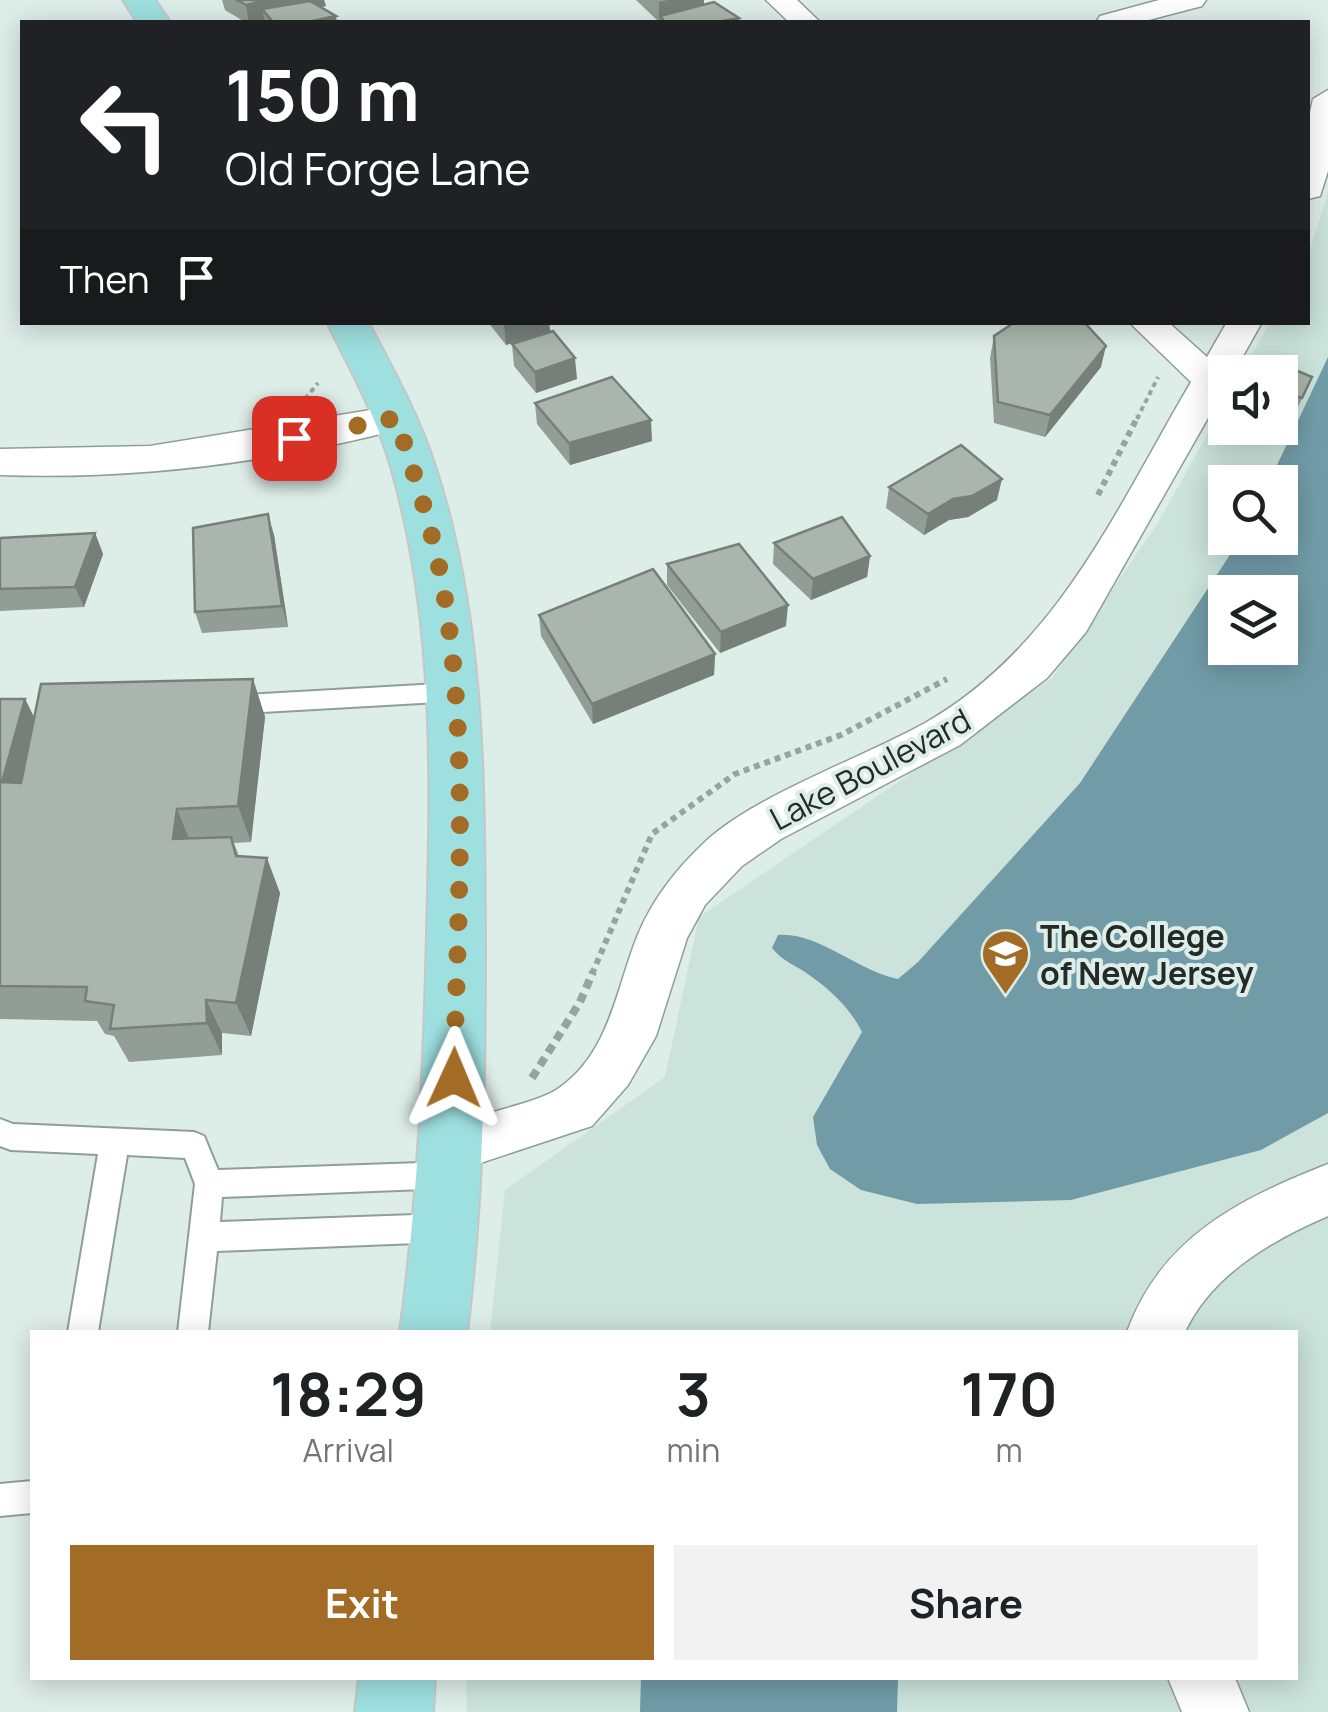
<!DOCTYPE html>
<style>
body{margin:0;font-family:Manrope,sans-serif;background:#f2f2f2;color:#202124;height:100vh;display:flex;flex-direction:column;font-size:38px;white-space:nowrap}
*{box-sizing:border-box;margin:0}
p{font-size:32px;color:#757577}
.icon{flex:none;width:55px;height:55px;fill:none;stroke:currentColor;stroke-width:2;stroke-linecap:round;stroke-linejoin:round}
.map{position:relative;flex:1;overflow:hidden}
.drawer{position:absolute;left:30px;top:1330px;width:1268px;height:350px;display:flex;flex-direction:column;background:#fff;border-radius:0px;box-shadow:0 5px 25px #0003}
.drawer>*{flex:none}
.banner{position:absolute;left:20px;top:20px;width:1290px;height:305px;border-radius:0px;box-shadow:0 5px 25px #0003;background:#202124;color:#fff;overflow:hidden}
.tools{position:absolute;left:1208px;top:355px;display:grid;gap:20px}
.tools a{display:grid;place-items:center;width:90px;height:90px;border-radius:0px;background:#fff;box-shadow:0 5px 25px #0003;font-size:50px}
.pin{position:absolute;display:grid;place-items:center;width:85px;height:85px;color:#fff;margin:-42px;border-radius:20px;box-shadow:0 5px 15px #0006}
.me{position:absolute;width:110px;margin:-55px;rotate:1deg;stroke-linejoin:round;filter:drop-shadow(0 0 8px #0008)}
.turn{display:flex;align-items:center;gap:35px;height:210px;padding:0 40px;font-size:45px}
.turn .icon{width:130px;height:130px;stroke-width:2.5}
.turn b{display:block;font-size:70px;line-height:85px}
.then{display:flex;align-items:center;height:95px;padding:0 40px;background:#0003;gap:20px;font-size:38px}
.eta{display:flex;justify-content:space-evenly;align-items:center;height:170px;text-align:center}
.eta b{font-size:60px;font-weight:700;line-height:70px}
.cta{display:flex;gap:20px;margin-top:auto;padding:20px 40px}
.cta a{flex:1;height:115px;border-radius:0px;background:#a26c26;color:#fff;font-size:40px;font-weight:700;line-height:115px;text-align:center}
.cta a+a{background:#f2f2f2;color:#202124}
.map>svg:first-child{display:block}
.built{fill:#cbe3db;fill-rule:evenodd}
.water{fill:#719ca7;fill-rule:evenodd}
.lines{fill:none;stroke-linecap:round;stroke-linejoin:round}
.service-casing{stroke:#8f9e99;stroke-width:4}
.minor-casing{stroke:#8f9e99;stroke-width:3}
.primary-casing{stroke:#c6c8c7;stroke-width:4}
.path-far2{stroke:#97a39f;stroke-width:4;stroke-dasharray:5 4;stroke-linecap:butt}
.path-far1{stroke:#97a39f;stroke-width:6;stroke-dasharray:6 5;stroke-linecap:butt}
.path{stroke:#97a39f;stroke-width:8;stroke-dasharray:9 6;stroke-linecap:butt}
.service{fill:#fff;fill-rule:evenodd}
.minor{fill:#fff;fill-rule:evenodd}
.primary{fill:#9edfdf;fill-rule:evenodd}
.wall{fill:#929d95}
.shaded-wall{fill:#777f79}
.building{fill:#aab6ad;stroke:#777f79;stroke-width:2.5}
.route{stroke:#a26c26;stroke-width:18;stroke-dasharray:0 32.4}
.labels{text-anchor:middle;dominant-baseline:central;stroke-width:8;stroke-linejoin:round;paint-order:stroke}
.street-label{font-size:32px;fill:#242a28;stroke:#ddede8}
.poi-label{font-size:32px;font-weight:bold;fill:#242a28;stroke:#ddede8;text-anchor:start}
</style>
<div class="map">
<svg width="1328" height="1712" viewBox="0 0 1328 1712">
<rect width="100%" height="100%" fill="#ddede8"/>
<!-- built -->
<path class="built" d="M1328,193V1712H467L466,1678H1295V1332H490L505,1190L665,1077L699,917L1052,678L1157,524L1225,403V428H1280V372H1242L1270,323L1308,322V256ZM1225,482H1280V538H1225ZM1225,592H1280V648H1225Z"/>
<!-- water -->
<path class="water" d="M1328,357V1113L1261,1150L1071,1200L917,1204L861,1190L830,1169L817,1145L813,1117L862,1032C851,1010 833,992 812,977C798,966 783,962 772,948L778,935C819,932 857,971 898,979L918,962L1080,783L1241,538H1280V482H1269ZM1225,592H1280V648H1225Z
M641,1678H898L897,1712H640Z"/>
<g class="lines">
<defs>
<path id="service" d="M456,683L468,692L456,701L226,714L214,705L226,696Z
M0,1119L13,1124L194,1132L204,1136L218,1170L450,1162L460,1166L464,1175L460,1184L450,1188L222,1197L220,1222L443,1214L453,1218L458,1228L453,1238L443,1242L217,1251L208,1332H178L195,1184L185,1158L127,1155L98,1332H68L98,1154L11,1150L0,1146Z
M32,1481V1513L0,1516V1484Z"/>
<path id="minor" d="M766,0H797L820,22H789Z
M1159,0H1206L1202,6L1141,22H1096L1100,16Z
M1328,90V171L1320,196L1308,199V121L1313,99Z
M1129,322H1168L1207,357L1227,322H1262L1234,372H1225V388L1086,632L1047,678L960,745L781,839L742,866L705,905L687,938L656,1036L628,1085L592,1126L453,1172L434,1165L426,1147L434,1129C464,1118 534,1104 556,1090C611,1054 616,986 639,932C654,897 678,867 706,841C756,795 862,758 925,723C1057,648 1117,508 1191,382Z
M395,406L408,409L414,418L408,427C276,462 137,480 0,475V449L150,446Z
M1328,1164V1216C1272,1240 1211,1275 1185,1332H1127C1161,1238 1239,1199 1328,1164Z
M1168,1678H1235L1249,1712H1182Z"/>
<path id="primary" d="M123,0H155L170,22H137Z
M327,322H368C393,369 419,416 435,466C486,621 484,786 485,947C485,1076 483,1204 467,1332H400C418,1198 424,1067 427,933C431,777 435,619 391,467C376,416 351,370 327,322Z
M359,1678H435L433,1712H355Z"/>
</defs>
<!-- service casing -->
<use href="#service" class="service-casing"/>
<!-- minor casing -->
<use href="#minor" class="minor-casing"/>
<!-- primary casing -->
<use href="#primary" class="primary-casing"/>
<!-- path-far2 -->
<path class="path-far2" d="M305,399L318,383
M1137,419L1158,377"/>
<!-- path-far1 -->
<path class="path-far1" d="M1098,495L1138,416
M592,974L652,834L735,774L841,735L947,679"/>
<!-- path -->
<path class="path" d="M532,1078L580,1002L593,972"/>
<!-- service -->
<use href="#service" class="service"/>
<!-- minor -->
<use href="#minor" class="minor"/>
<!-- primary -->
<use href="#primary" class="primary"/>
</g>
<!-- wall -->
<path class="wall" d="M222,0H324L326,6L321,7L337,22H245L225,10Z
M636,0H704V5L739,18V22H659Z
M488,322H549L550,331L506,345Z
M994,336L1101,367L1045,437L994,423L990,358Z
M512,344L577,379L536,393L514,366Z
M1312,377L1297,409L1280,403V380Z
M535,403L652,441L570,465L537,424Z
M889,487L997,500L968,517L949,520L924,535L886,508Z
M95,533L103,554L84,607L0,611V538Z
M274,535L288,627L202,633L195,612Z
M774,543L870,556L867,577L811,600L773,564Z
M667,564L786,626L720,653L667,585Z
M539,615L715,654L714,675L593,724L541,636Z
M253,679L265,717L251,842L234,843L239,856L280,893L251,1036L222,1033V1055L129,1062L114,1036L105,1034L97,1021L0,1019V699H25L34,718Z"/>
<!-- shaded-wall -->
<path class="shaded-wall" d="M266,0H324L326,6L271,20L262,9L265,22H249L246,5Z
M668,0H704V13L660,16L659,22V2Z
M336,16L337,22H308Z
M508,322H549L550,331L506,345L504,324Z
M1106,346L1101,367L1045,437L1050,415Z
M575,358L577,379L536,393L535,372Z
M651,420L652,441L570,465L569,443Z
M1002,479L997,500L968,517L949,520L924,535L928,514L953,499Z
M268,514L274,535L288,627L282,606Z
M95,533L103,554L84,607L75,587Z
M870,556L867,577L811,600L813,579Z
M788,605L786,626L720,653L721,632Z
M715,654L714,675L593,724L592,704Z
M253,679L265,717L251,842L238,806Z
M25,699L44,737L22,818L2,782Z
M177,809L192,846L173,839Z
M267,858L280,893L251,1036L236,1003Z
M206,1000L222,1033V1055L207,1023Z"/>
<!-- building -->
<path class="building" d="M237,0H266L246,5Z
M310,1L336,16L308,22H273L262,9Z
M714,2L739,18L718,22H665L660,16Z
M1015,322H1084L1106,346L1050,415L998,402L994,336Z
M553,331L575,358L535,372L512,344Z
M1288,367L1312,377L1302,398L1280,391V380Z
M612,377L651,420L569,443L535,403Z
M961,445L1002,479L972,496L953,499L928,514L889,487Z
M268,514L282,606L195,612L193,528Z
M842,517L870,556L813,579L774,543Z
M95,533L75,587L0,589V538Z
M739,544L788,605L721,632L667,564Z
M653,569L715,654L592,704L539,615Z
M253,679L238,806L177,809L173,839L231,837L236,856L267,858L236,1003L206,1000L207,1023L110,1029L114,1005L85,1001L87,987L0,986V699H25L2,782L21,783L41,684Z"/>
<g class="lines">
<!-- route -->
<path class="route" d="M294,438L396,418C415,476 434,533 444,593C470,752 457,918 454,1078"/>
</g>
<!-- icons -->
<defs>
<symbol id="university-pin" viewBox="-11 -11 22 30"><path d="M0 17L-7.5 6A9.5 9.5 0 1 1 7.5 6Z" fill="#a26c26" stroke="#ddede8"/><path d="M0-5L7-2L0 1L-7-2ZM-4 1L0 2.5L4 1V4Q0 6-4 4Z" fill="#fff"/></symbol>
</defs>
<g fill-rule="evenodd">
<use href="#university-pin" x="978" y="926" width="55" height="75"/>
</g>
<g class="labels">
<!-- street labels -->
<g class="street-label">
<text transform="translate(870 769) rotate(-28)">Lake Boulevard</text>
</g>
<!-- poi labels -->
<g class="poi-label">
<text x="1040" y="936">The College<tspan x="1040" dy="37">of New Jersey</tspan></text>
</g>
</g>
</svg>
<div class="tools">
<a><svg class="icon" aria-label="sound" viewBox="0 0 24 24"><path d="M4 9h4l5-4v14l-5-4H4zM17 9q2 3 0 6"/></svg></a>
<a><svg class="icon" aria-label="search" viewBox="0 0 24 24"><circle cx="10" cy="10" r="6"/><path d="M15 15l6 6"/></svg></a>
<a><svg class="icon" aria-label="layers" viewBox="0 0 24 24"><path d="M12 4l9 5-9 5-9-5zM3 14l9 5 9-5"/></svg></a>
</div>
<div class="pin" style="left:294px;top:438px;background:#d93025"><svg class="icon" aria-label="arrive" viewBox="0 0 24 24"><path d="M6 21V4h12l-3 4 3 4H6"/></svg></div>
<svg class="me" style="left:454px;top:1078px" viewBox="-20 -20 40 40"><path d="M0-17L14 15 0 8-14 15z" fill="#a26c26" stroke="#fff" stroke-width="4"/></svg>
<div class="banner">
<div class="turn"><svg class="icon" aria-label="left" viewBox="0 0 24 24"><path d="M17 20v-9H6M10 6l-5 5 5 5"/></svg><div><b>150 m</b>Old Forge Lane</div></div>
<div class="then">Then<svg class="icon" aria-label="arrive" viewBox="0 0 24 24"><path d="M6 21V4h12l-3 4 3 4H6"/></svg></div>
</div>
<section class="drawer">
<div class="eta">
<div><b>18:29</b><p>Arrival</p></div>
<div><b>3</b><p>min</p></div>
<div><b>170</b><p>m</p></div>
</div>
<div class="cta"><a>Exit</a><a>Share</a></div>
</section>
</div>
